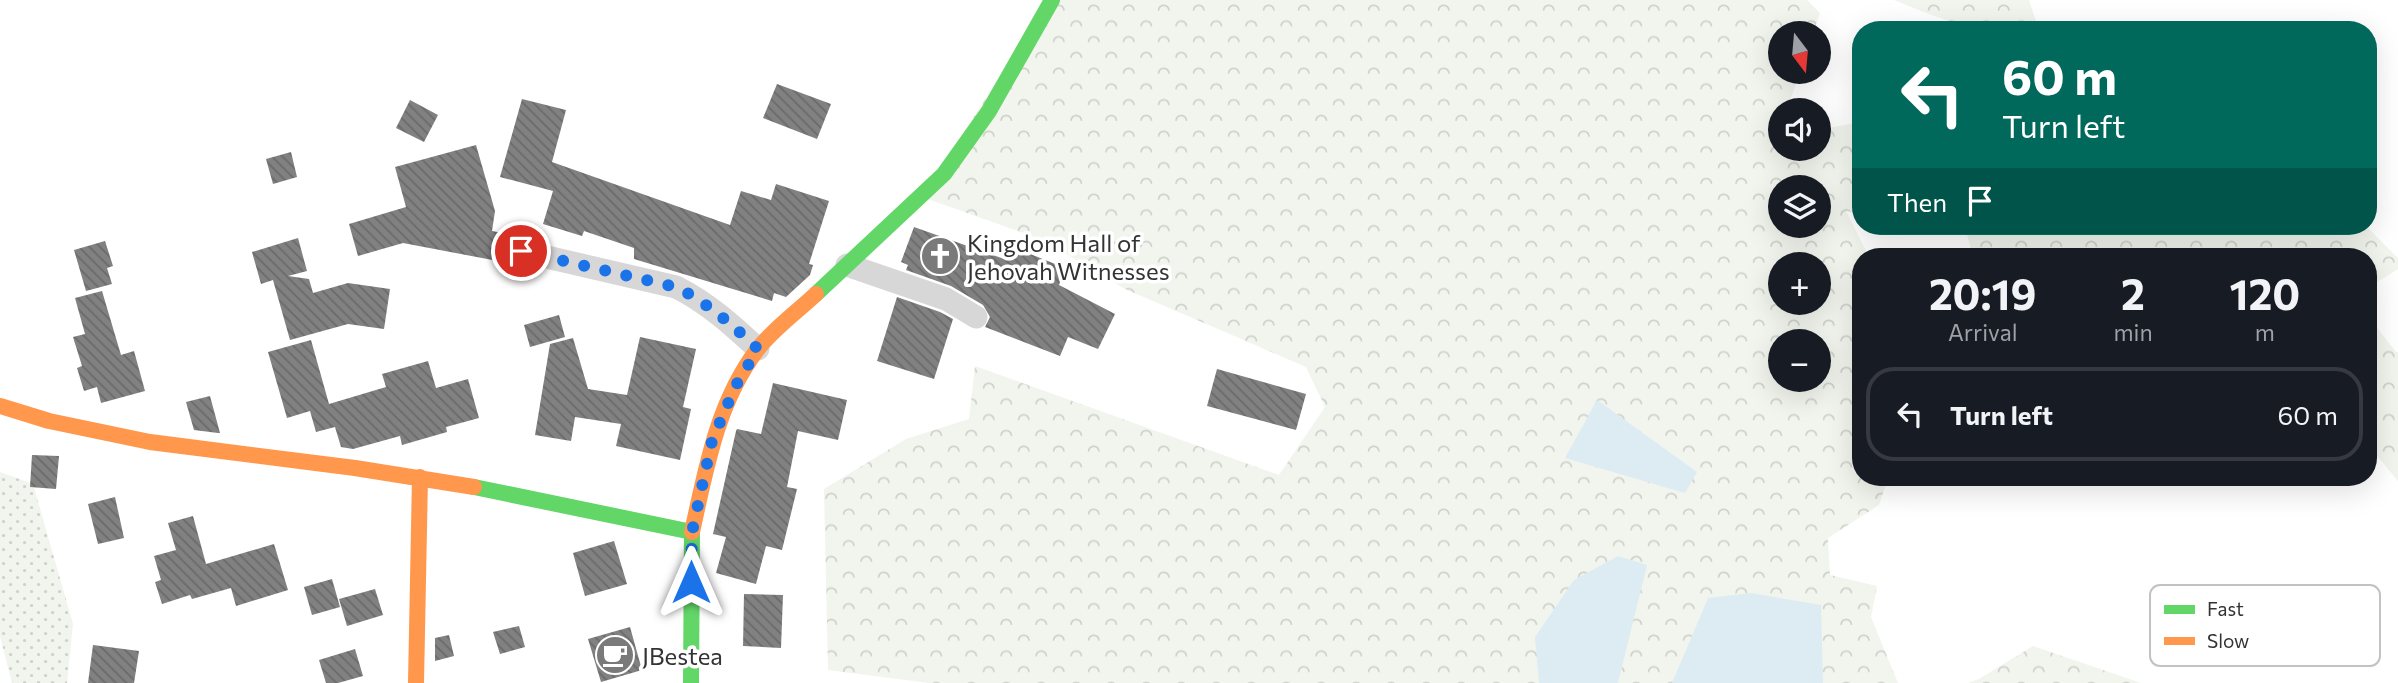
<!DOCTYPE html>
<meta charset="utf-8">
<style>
body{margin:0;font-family:Commissioner,sans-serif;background:#20242c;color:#f1f3f6;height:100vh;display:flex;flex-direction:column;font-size:26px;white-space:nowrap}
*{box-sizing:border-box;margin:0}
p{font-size:23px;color:#9ea1a6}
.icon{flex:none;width:38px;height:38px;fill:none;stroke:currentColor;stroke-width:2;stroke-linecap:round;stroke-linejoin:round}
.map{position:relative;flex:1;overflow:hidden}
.sheet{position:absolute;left:1852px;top:248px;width:525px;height:238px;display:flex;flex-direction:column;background:#171b24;border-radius:28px;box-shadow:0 7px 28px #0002}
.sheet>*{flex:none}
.guide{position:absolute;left:1852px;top:21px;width:525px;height:214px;border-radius:28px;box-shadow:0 7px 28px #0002;background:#00695c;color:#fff;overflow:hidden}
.needle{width:46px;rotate:164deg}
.buttons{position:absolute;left:1768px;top:21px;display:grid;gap:14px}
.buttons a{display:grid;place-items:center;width:63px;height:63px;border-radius:50%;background:#171b24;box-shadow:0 7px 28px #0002;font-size:35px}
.pin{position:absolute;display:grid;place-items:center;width:60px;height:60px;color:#fff;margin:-30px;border:4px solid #fff;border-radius:50%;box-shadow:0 2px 7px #0007}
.me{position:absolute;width:77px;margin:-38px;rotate:0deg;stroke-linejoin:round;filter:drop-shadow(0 0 5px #0008)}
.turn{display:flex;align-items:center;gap:24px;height:147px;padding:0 35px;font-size:32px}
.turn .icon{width:91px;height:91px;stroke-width:2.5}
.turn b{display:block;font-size:49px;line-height:60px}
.then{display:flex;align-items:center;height:66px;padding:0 35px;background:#0003;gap:14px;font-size:26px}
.eta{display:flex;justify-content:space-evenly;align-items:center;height:119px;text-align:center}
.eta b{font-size:42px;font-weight:700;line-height:49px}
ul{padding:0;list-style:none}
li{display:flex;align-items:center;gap:21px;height:94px;margin:0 14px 10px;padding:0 21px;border:4px solid #363941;border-radius:28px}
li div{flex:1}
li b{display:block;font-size:26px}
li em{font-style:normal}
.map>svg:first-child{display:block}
.grass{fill:url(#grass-dots)}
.forest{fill:url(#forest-crowns);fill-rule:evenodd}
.water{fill:#ddebf3}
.building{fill:url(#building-back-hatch)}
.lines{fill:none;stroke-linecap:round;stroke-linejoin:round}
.street{stroke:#d7d7d7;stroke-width:23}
.fast{stroke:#63d668;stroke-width:16}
.slow{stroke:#ff974d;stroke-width:16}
.route{stroke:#1a73e8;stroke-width:12;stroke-dasharray:0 21.6}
.labels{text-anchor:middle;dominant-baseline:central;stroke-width:7;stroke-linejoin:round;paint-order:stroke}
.poi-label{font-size:24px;fill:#333;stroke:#fff;text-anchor:start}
.key{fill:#fff;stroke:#c2c2c2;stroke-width:2}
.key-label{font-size:19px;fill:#333}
</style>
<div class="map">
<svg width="2398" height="683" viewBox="0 0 2398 683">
<defs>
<pattern id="grass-dots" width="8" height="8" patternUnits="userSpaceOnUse" patternTransform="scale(1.75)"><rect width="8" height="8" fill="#f1f5ed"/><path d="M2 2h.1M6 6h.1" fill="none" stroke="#cfd2cc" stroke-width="1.8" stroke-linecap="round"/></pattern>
<pattern id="forest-crowns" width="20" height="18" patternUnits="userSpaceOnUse" patternTransform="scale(1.75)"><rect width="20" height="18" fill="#f1f5ed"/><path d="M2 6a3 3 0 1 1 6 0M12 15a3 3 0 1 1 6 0" fill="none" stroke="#cfd2cc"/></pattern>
<pattern id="building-back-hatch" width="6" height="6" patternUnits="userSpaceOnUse" patternTransform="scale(1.75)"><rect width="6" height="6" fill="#818181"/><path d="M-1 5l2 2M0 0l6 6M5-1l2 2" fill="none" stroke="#6a6a6a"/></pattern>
</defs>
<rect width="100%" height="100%" fill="#fff"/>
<!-- grass -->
<path class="grass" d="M0,472L33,484L73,624L67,683H12L0,636Z"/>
<!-- forest -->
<path class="forest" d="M1049,0H1807L1820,13L1813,33H1780V72H1800L1787,110H1780V149H1818V130L1860,122V213L1846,211L1869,257H1860V478H1888L1879,505L1828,538L1830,575L1877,586L1871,617L1898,683H929L828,670L824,489L906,439L969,419L975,366L1279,475L1325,407L1306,367L1125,289L1043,240L922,197ZM1780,187H1818V226H1780ZM1780,264H1818V303H1780ZM1780,341H1818V380H1780Z
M1894,0H2029L2038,27C1993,41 1935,17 1894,0Z
M1926,226H2366L2398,258V269L2368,288V257H1973L1967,234Z
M2368,316L2396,352H2398V481L2368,445Z
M2033,646L2141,683H1968L1979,679Z"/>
<!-- water -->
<path class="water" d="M1597,400L1697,472L1685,493L1565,458Z
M1618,556L1647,565L1618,683H1539L1535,637L1574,580Z
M1751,593L1821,605L1823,683H1672L1708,598Z"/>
<!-- building -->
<path class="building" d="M777,84L831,104L817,139L763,118Z
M522,99L566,110L552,162L730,225L741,191L771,200L776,184L829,201L809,264L813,265L810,275L786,297L774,293L772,301L634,259V248L584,231L582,236L543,224L553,191L500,177Z
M410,100L438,115L424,142L396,128Z
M476,145L495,211L492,231L508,234L503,262L403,243L358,256L349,224L406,207L395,167Z
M291,152L297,177L273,184L266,159Z
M914,227L1007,260L1013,247L1065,268L1059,285L1115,314L1098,349L1068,337L1060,356L985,327L990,317L983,305L951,286L906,270L908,265L901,262Z
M298,238L307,271L288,276L309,279L313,293L348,283L390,289L384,329L348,324L290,340L273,280L261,284L252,252Z
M105,241L113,266L107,268L112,284L86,291L74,250Z
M102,291L121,355L134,351L145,391L101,403L97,387L84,391L77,368L82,366L73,337L85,334L75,298Z
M897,297L940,312L953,319L934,379L877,361Z
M559,315L565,337L530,347L524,325Z
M640,337L696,349L683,407L691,409L680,460L616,446L621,424L575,417L571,441L535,435L550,344L573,338L588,389L627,395Z
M311,340L329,404L386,387L382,374L428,361L436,388L468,379L479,418L446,427L447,432L402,445L400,436L353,449L341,447L335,427L316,432L310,411L287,418L268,352Z
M1217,369L1306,394L1296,430L1207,406Z
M773,383L847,400L838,440L798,431L787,487L797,489L782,550L766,546L756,584L716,573L726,537L713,534L736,431L737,429L761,434Z
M210,396L220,433H218L194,430L186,402Z
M32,455L59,456L56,489L30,487Z
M115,497L124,538L98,544L88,504Z
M193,516L206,564L274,544L288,590L236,606L231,588L192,599L190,595L162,604L155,582L161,580L154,556L176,550L168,523Z
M614,541L627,584L585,596L573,553Z
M332,579L340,607L312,615L304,587Z
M375,589L383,615L347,626L339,599Z
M744,594L783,595L781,648L743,646Z
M519,626L525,647L500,654L493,632Z
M630,627L642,670L601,682L588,639Z
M449,635L454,656L435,661V638Z
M93,645L139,651L134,683H88Z
M355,649L363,676L338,683H326L319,660Z"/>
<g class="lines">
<!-- street -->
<path class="street" d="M521,251L676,287C708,303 732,325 758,349
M847,265L946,299L976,317"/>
<!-- fast -->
<path class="fast" d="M816,294L944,174L989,111L1052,0
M474,487L692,532L691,683"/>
<!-- slow -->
<path class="slow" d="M0,406L49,421L150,442L355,468L474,487
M692,532C706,469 717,403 757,350C772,330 798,311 816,294
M416,683L420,477"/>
</g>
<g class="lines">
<!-- route -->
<path class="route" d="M521,251L676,287C708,303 732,325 758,349L735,387L712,441L692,532L691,582"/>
</g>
<!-- icons -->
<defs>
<symbol id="church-disc" viewBox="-11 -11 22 22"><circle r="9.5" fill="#7a7a7a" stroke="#fff"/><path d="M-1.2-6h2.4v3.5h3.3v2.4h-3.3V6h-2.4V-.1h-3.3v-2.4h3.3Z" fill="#fff"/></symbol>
<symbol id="cafe-disc" viewBox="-11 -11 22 22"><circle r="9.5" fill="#7a7a7a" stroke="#fff"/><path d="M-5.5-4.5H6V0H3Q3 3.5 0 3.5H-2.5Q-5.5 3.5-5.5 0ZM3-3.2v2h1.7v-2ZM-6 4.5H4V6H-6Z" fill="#fff"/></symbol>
</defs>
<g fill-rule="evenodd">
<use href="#church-disc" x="918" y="234" width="44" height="44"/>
<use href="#cafe-disc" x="593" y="633" width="44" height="44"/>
</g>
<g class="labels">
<!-- poi labels -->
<g class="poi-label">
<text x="967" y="242">Kingdom Hall of<tspan x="967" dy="28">Jehovah Witnesses</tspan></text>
<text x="642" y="655">JBestea</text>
</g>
</g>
<!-- legend -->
<rect x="2150" y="585" width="230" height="81" rx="10" class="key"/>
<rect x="2164" y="605" width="31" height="9" fill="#63d668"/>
<rect x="2164" y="637" width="31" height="8" fill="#ff974d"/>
<g class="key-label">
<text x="2207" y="616">Fast</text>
<text x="2207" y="648">Slow</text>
</g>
</svg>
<div class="buttons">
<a><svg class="needle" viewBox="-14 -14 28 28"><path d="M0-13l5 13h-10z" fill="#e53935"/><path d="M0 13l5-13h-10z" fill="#9ea1a6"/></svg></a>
<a><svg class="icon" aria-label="sound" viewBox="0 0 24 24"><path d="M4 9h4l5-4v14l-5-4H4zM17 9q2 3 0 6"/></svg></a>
<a><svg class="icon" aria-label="layers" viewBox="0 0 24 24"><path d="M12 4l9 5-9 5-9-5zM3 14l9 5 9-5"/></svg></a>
<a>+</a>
<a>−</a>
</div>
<div class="pin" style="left:521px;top:251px;background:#d93025"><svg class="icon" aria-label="arrive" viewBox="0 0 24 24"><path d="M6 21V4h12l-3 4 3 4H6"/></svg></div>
<svg class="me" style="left:691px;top:582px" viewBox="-20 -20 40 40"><path d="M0-17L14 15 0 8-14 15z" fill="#1a73e8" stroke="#fff" stroke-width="4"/></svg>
<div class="guide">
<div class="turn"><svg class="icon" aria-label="left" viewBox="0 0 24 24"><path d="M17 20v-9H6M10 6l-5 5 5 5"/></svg><div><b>60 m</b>Turn left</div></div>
<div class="then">Then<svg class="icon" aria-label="arrive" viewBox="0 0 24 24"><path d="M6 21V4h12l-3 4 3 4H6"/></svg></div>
</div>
<section class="sheet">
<div class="eta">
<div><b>20:19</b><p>Arrival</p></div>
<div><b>2</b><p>min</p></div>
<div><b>120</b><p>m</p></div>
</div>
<ul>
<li><svg class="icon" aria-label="left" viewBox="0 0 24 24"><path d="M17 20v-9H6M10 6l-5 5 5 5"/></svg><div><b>Turn left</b></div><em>60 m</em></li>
</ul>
</section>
</div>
